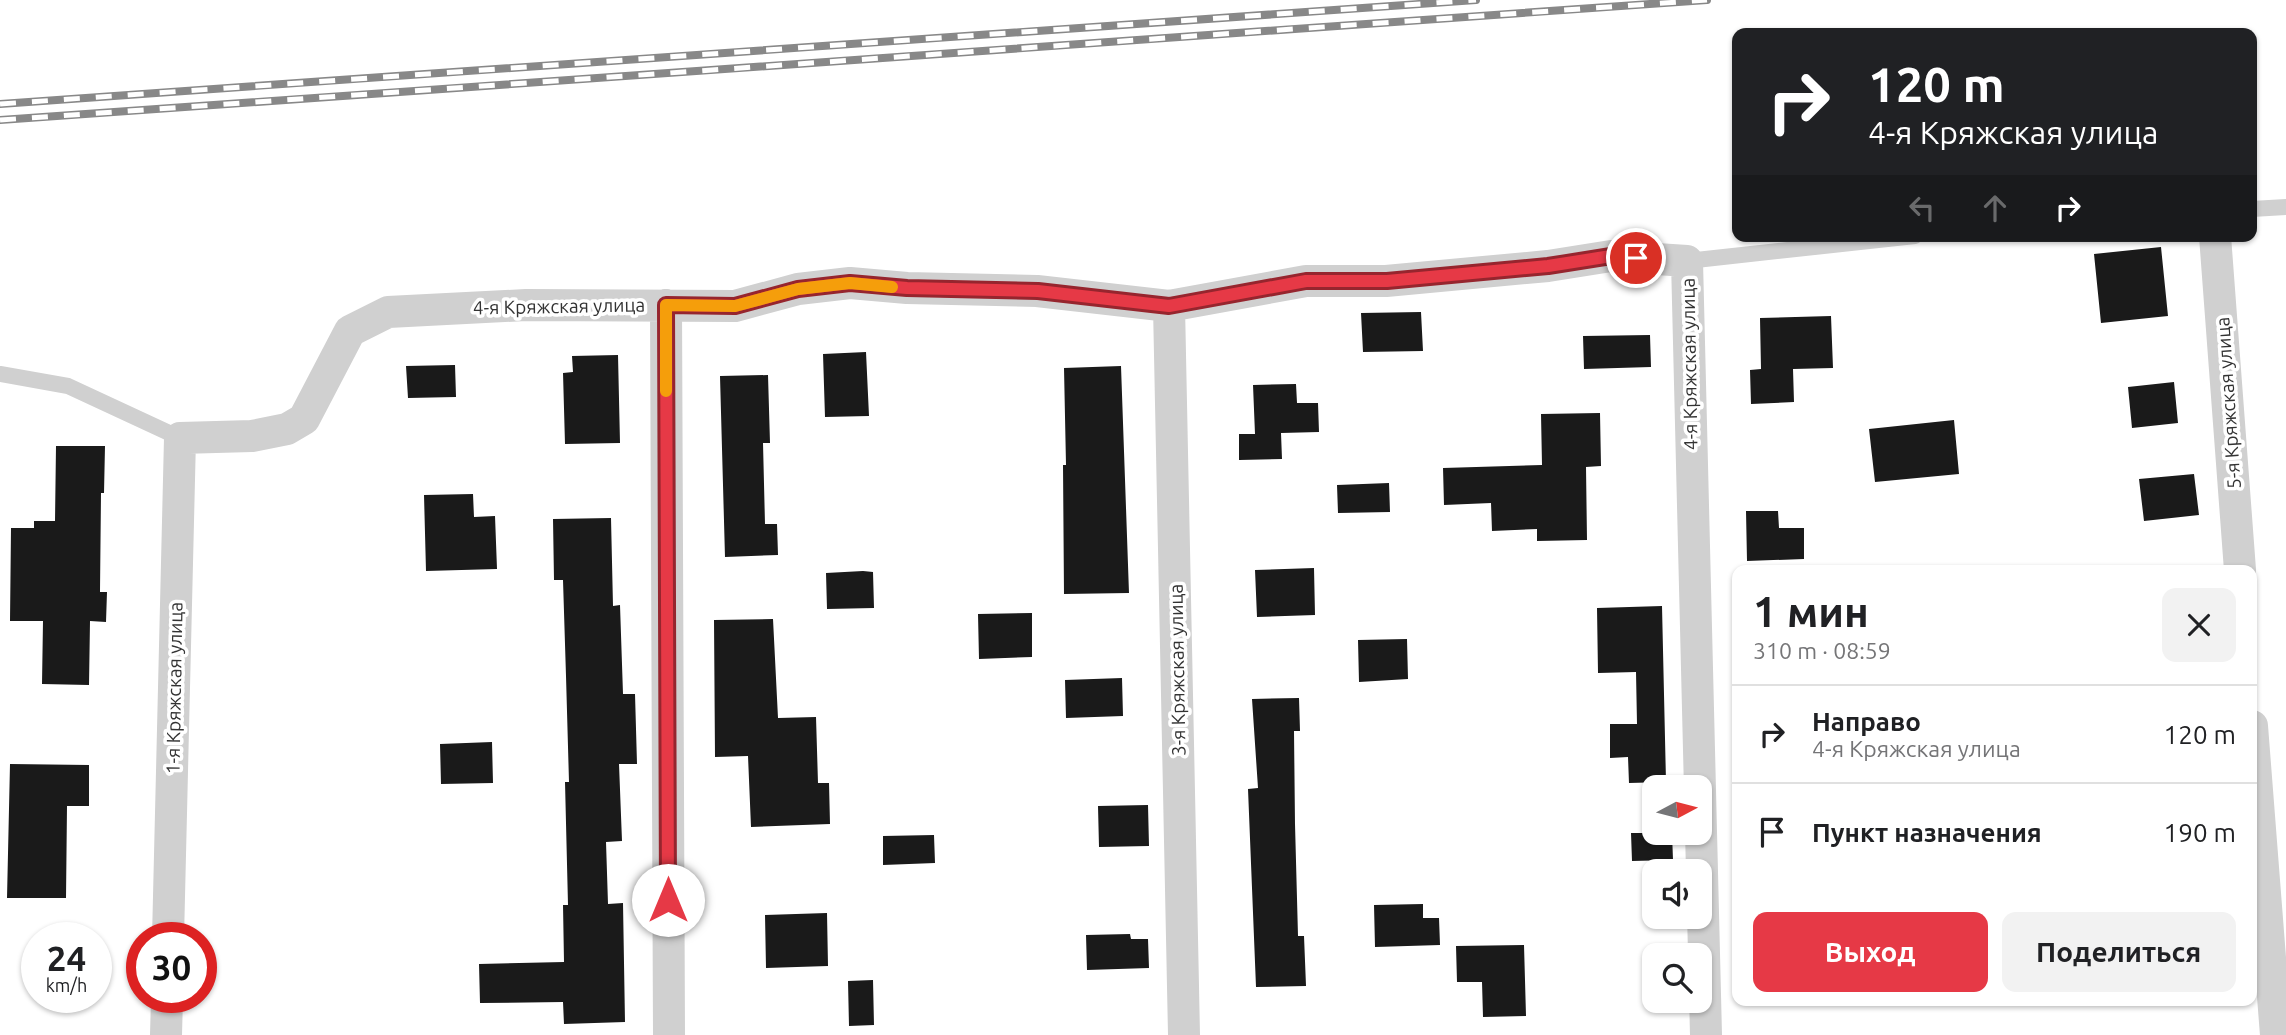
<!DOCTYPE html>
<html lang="ru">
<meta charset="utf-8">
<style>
body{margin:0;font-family:Ubuntu,sans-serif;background:#f2f2f2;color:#202124;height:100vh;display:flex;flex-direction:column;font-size:26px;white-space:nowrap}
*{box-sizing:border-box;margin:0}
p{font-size:23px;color:#757577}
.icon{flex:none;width:38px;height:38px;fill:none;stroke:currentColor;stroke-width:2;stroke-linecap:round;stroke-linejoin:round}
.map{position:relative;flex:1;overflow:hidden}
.details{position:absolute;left:1732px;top:565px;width:525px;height:441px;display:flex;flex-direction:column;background:#fff;border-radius:14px;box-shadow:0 2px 5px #0004}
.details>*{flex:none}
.top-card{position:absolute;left:1732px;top:28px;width:525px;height:214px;border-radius:14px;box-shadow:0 2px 5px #0004;background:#202124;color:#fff;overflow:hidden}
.needle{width:46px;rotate:83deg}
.fabs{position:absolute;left:1642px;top:775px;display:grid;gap:14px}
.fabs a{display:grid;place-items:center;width:70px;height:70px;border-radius:14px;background:#fff;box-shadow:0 2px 5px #0004;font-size:35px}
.speed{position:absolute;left:21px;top:922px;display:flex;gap:14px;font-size:35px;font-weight:700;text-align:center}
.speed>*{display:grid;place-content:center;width:91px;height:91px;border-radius:50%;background:#fff;box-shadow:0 2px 5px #0004;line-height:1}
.speed small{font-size:18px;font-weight:400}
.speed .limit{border:10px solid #d22;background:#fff;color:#111}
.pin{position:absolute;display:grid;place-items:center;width:60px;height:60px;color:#fff;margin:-30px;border:4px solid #fff;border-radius:50%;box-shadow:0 2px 7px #0007}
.me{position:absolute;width:77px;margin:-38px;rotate:0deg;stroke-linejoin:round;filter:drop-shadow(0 0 5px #0008)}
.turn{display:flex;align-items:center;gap:24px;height:147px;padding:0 21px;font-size:32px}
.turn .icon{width:91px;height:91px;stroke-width:2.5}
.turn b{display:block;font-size:49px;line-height:60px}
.lanes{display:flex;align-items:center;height:66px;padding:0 21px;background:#0003;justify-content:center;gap:35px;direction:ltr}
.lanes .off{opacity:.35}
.round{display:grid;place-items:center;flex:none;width:74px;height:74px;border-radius:14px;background:#f2f2f2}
.headline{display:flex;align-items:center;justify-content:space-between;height:119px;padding:0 21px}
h1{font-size:42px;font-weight:700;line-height:52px}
.action{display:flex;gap:14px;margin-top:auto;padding:14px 21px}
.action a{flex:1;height:80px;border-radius:14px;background:#e63946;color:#fff;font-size:28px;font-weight:700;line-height:80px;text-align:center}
.action a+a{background:#f2f2f2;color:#202124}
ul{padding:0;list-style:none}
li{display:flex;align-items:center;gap:21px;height:98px;padding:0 21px;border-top:2px solid #e0e0e0}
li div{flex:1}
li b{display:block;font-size:26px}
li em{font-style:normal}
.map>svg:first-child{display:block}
.building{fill:#1a1a1a}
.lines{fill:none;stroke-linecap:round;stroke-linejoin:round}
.lane{stroke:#d0d0d0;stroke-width:16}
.street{stroke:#d0d0d0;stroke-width:32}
.rail-casing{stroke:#888;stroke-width:8}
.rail{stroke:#fff;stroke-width:5;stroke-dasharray:16;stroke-linecap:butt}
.route-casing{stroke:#96252e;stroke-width:18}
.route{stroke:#e63946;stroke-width:12}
.slow{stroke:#f59e0b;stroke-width:12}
.labels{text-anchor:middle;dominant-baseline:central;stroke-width:7;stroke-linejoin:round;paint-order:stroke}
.street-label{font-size:19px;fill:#333;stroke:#fff}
</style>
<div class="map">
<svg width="2286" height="1035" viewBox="0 0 2286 1035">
<rect width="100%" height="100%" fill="#fff"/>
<!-- building -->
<path class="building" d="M2161,247L2168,316L2101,323L2094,254Z
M1421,312L1423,351L1363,352L1361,313Z
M1831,316L1833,368L1793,369L1794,402L1751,404L1750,370L1761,369L1760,318Z
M1650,335L1651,367L1584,369L1583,336Z
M866,352L869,416L825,417L823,354Z
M618,355L620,443L565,444L563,373L573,372L572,356Z
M455,365L456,397L408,398L406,366Z
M1121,366L1129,593L1064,594L1063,465H1066L1064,368Z
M768,375L770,443H763L765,524H777L778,555L725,557L720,376Z
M2174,382L2178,423L2132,428L2128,387Z
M1296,384L1297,403H1318L1319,432L1281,433L1282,459L1239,460V434H1255L1253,385Z
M1600,413L1601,466L1586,467L1587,540L1537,541V529L1492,531L1491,503L1444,505L1443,468L1542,465L1541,414Z
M1954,420L1959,474L1875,482L1869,429Z
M56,446H105L104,493H101L100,592H107L106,622L90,621L89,685L42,684L43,621H10L11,528H34V521H55Z
M2194,474L2199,515L2144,521L2139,479Z
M1389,483L1390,512L1338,513L1337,485Z
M473,494L474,517L495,516L497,569L426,571L424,495Z
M1746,511H1778L1779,528H1804V559L1747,561Z
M611,518L613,606L620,605L623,694H635L637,764H619L622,841L606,842L608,904L623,903L625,1022L564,1024L563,1002L480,1003L479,964L564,962L563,905H568L565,782H569L566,676L563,580H554L553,519Z
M1314,568L1315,615L1257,617L1255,570Z
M863,571L873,572L874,608L827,609L826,573Z
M1662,606L1666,782L1629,783L1628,757L1610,758V724H1637L1636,672L1598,673L1597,608Z
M1032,613V657L979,659L978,614Z
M773,619L778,718L816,717L818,783H829L830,824L751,827L748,756L715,757L714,620Z
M1407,639L1408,679L1359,682L1358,640Z
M1122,678L1123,716L1066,718L1065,680Z
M1299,698L1300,731H1294L1295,824L1298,936H1304L1306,986L1256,987L1248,789L1258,788L1252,699Z
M492,742L493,783L441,784L440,744Z
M10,764L89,765V806H67L66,898H7Z
M1148,805L1149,846L1099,847L1098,806Z
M1631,833H1672L1673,860L1632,861Z
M934,835L935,863L883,865V836Z
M1423,904V918H1439L1440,945L1375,947L1374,905Z
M827,913L828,966L766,968L765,915Z
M1130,934L1131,939H1148L1149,968L1087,970L1086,935Z
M1524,945L1526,1016L1483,1017L1482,982H1457L1456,946Z
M873,980L874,1025L849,1026L848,981Z"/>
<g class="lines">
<!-- lane -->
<path class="lane" d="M2252,209L2286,207
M1687,261L1915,236
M0,374L68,386L180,438"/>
<!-- street -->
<path class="street" d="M2215,236L2240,570
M666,305L669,1035
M1169,306L1184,1035
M2252,726L2276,1035
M168,938L180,438L252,436L287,429L304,419L350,331L388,312L526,305L735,306L798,289L850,283L907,288L1037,291L1169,306L1306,281H1386L1548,266L1611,256L1687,261L1706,1035
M166,1035L167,998"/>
<defs>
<path id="rail" d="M0,104L1476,0
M0,120L1707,0"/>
</defs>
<!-- rail casing -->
<use href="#rail" class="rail-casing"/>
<!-- rail -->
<use href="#rail" class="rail"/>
</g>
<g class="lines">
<defs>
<path id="route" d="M668,900L666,305L735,306L798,289L850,283L907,288L1038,291L1169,306L1306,281H1387L1548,266L1611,256L1636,258"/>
</defs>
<!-- route casing -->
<use href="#route" class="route-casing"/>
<!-- route -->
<use href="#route" class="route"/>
<!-- slow -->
<path class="slow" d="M666,391V305L735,306L798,289L850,283L892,287"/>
</g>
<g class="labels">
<!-- street labels -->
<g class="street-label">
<text transform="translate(559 306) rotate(-1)">4-я Кряжская улица</text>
<text transform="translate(1689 364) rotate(-91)">4-я Кряжская улица</text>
<text transform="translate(2228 403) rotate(-94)">5-я Кряжская улица</text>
<text transform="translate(1177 670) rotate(-91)">3-я Кряжская улица</text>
<text transform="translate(174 688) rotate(-89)">1-я Кряжская улица</text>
</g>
</g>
</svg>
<div class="fabs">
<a><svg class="needle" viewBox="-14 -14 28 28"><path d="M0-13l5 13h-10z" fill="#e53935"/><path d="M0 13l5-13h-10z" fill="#757577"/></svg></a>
<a><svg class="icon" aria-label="sound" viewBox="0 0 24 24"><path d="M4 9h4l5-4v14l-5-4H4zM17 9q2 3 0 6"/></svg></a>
<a><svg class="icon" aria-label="search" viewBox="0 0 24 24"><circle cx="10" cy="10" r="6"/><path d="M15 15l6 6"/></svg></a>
</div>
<div class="speed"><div>24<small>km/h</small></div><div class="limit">30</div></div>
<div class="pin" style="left:1636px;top:258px;background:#d93025"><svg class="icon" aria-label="arrive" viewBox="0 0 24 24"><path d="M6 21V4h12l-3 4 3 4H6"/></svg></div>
<svg class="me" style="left:668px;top:900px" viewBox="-20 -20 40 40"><circle r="19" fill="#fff"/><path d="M0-13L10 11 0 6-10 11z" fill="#e63946"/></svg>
<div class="top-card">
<div class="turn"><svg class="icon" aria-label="right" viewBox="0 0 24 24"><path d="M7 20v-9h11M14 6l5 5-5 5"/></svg><div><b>120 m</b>4-я Кряжская улица</div></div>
<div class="lanes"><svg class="icon off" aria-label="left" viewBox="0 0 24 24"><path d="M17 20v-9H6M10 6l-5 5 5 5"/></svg><svg class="icon off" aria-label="ahead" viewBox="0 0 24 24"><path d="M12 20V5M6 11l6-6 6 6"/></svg><svg class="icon" aria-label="right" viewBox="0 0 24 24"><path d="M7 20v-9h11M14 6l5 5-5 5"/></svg></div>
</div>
<section class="details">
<div class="headline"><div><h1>1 мин</h1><p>310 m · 08:59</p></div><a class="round"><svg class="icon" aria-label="close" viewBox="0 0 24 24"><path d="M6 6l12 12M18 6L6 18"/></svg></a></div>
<ul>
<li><svg class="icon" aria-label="right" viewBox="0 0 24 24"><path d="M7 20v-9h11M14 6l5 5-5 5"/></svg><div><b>Направо</b><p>4-я Кряжская улица</p></div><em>120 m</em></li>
<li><svg class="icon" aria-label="arrive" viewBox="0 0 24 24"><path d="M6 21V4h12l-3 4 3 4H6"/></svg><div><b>Пункт назначения</b></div><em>190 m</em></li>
</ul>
<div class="action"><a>Выход</a><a>Поделиться</a></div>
</section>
</div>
